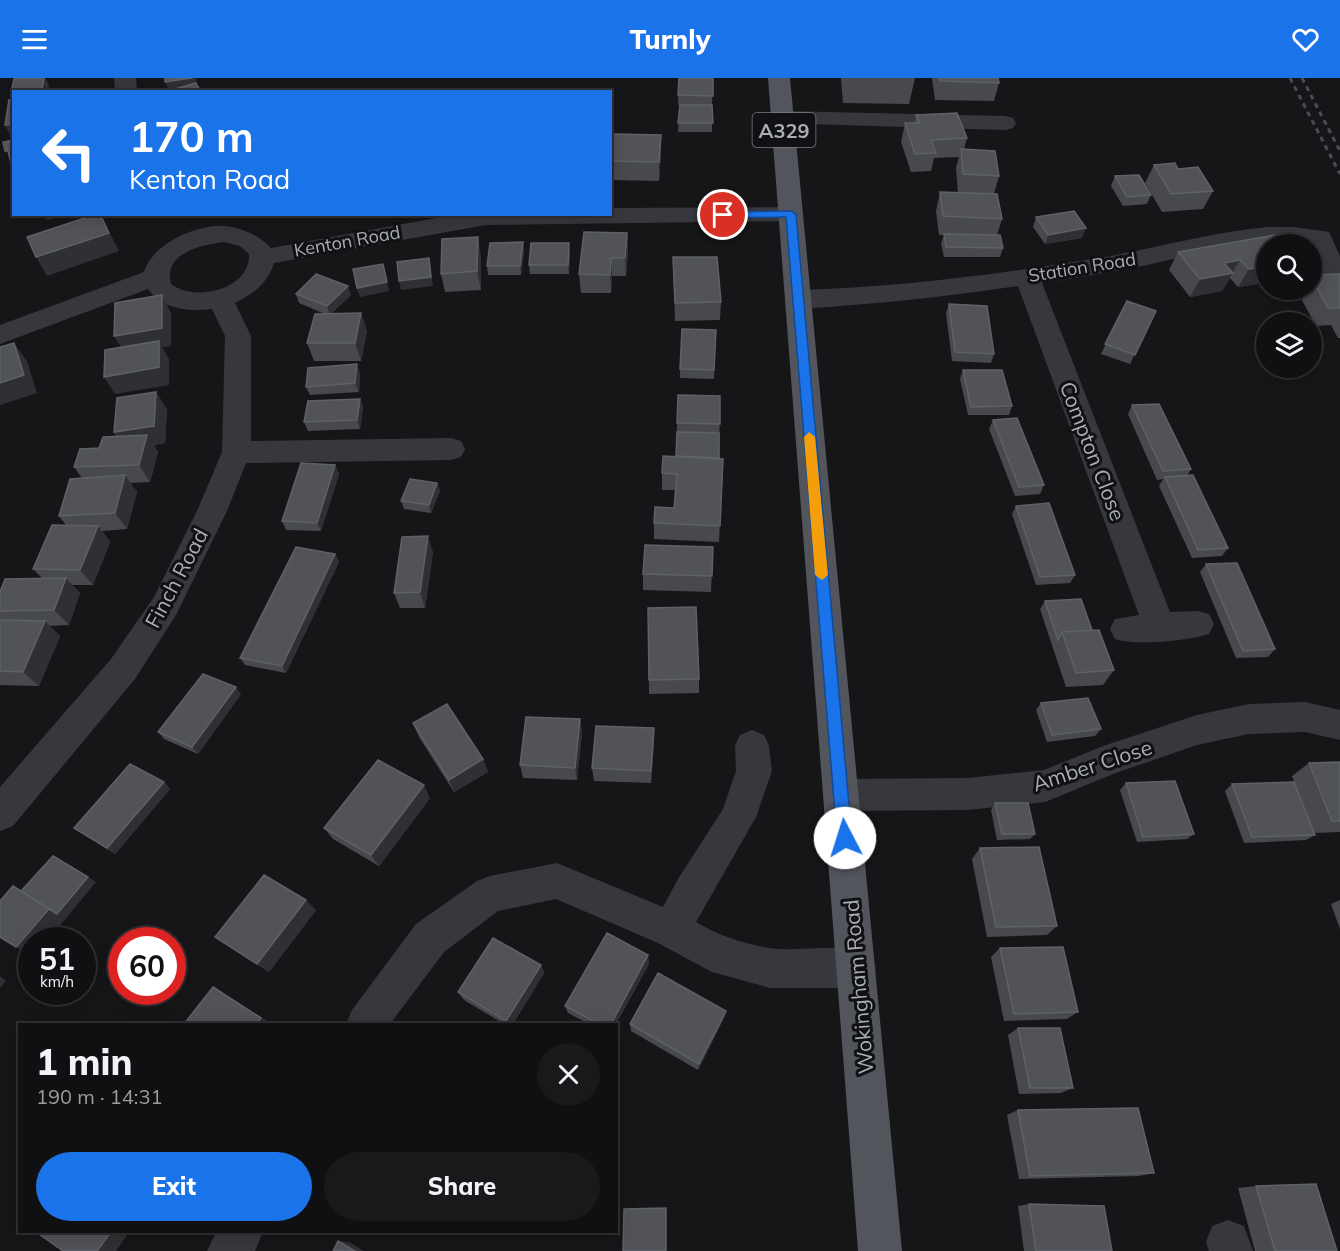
<!DOCTYPE html>
<meta charset="utf-8">
<style>
body{margin:0;font-family:Mulish,sans-serif;background:#19191b;color:#f1f3f6;height:100vh;display:flex;flex-direction:column;font-size:22px;white-space:nowrap}
*{box-sizing:border-box;margin:0}
p{font-size:20px;color:#9c9d9f}
.icon{flex:none;width:33px;height:33px;fill:none;stroke:currentColor;stroke-width:2;stroke-linecap:round;stroke-linejoin:round}
.map{position:relative;flex:1;overflow:hidden}
.side{position:absolute;left:18px;top:945px;width:600px;height:210px;display:flex;flex-direction:column;background:#101012;border-radius:0px;box-shadow:0 3px 15px #0003,0 0 0 2px #303032}
.side>*{flex:none}
.guide{position:absolute;left:12px;top:12px;width:600px;height:126px;border-radius:0px;box-shadow:0 3px 15px #0003,0 0 0 2px #303032;background:#1a73e8;color:#fff;overflow:hidden}
.controls{position:absolute;left:1256px;top:156px;display:grid;gap:12px}
.controls a{display:grid;place-items:center;width:66px;height:66px;border-radius:50%;background:#101012;box-shadow:0 3px 15px #0003,0 0 0 2px #303032;font-size:30px}
.speed{position:absolute;left:18px;top:849px;display:flex;gap:12px;font-size:30px;font-weight:700;text-align:center}
.speed>*{display:grid;place-content:center;width:78px;height:78px;border-radius:50%;background:#101012;box-shadow:0 3px 15px #0003,0 0 0 2px #303032;line-height:1}
.speed small{font-size:15px;font-weight:400}
.speed .limit{border:9px solid #d22;background:#fff;color:#111}
.pin{position:absolute;display:grid;place-items:center;width:51px;height:51px;color:#fff;margin:-26px;border:3px solid #fff;border-radius:50%;box-shadow:0 2px 6px #0007}
.me{position:absolute;width:66px;margin:-33px;rotate:355deg;stroke-linejoin:round;filter:drop-shadow(0 0 4px #0008)}
.turn{display:flex;align-items:center;gap:21px;height:126px;padding:0 18px;font-size:27px}
.turn .icon{width:78px;height:78px;stroke-width:2.5}
.turn b{display:block;font-size:42px;line-height:51px}
.round{display:grid;place-items:center;flex:none;width:63px;height:63px;border-radius:32px;background:#19191b}
.summary{display:flex;align-items:center;justify-content:space-between;height:102px;padding:0 18px}
h1{font-size:36px;font-weight:800;line-height:45px}
.cta{display:flex;gap:12px;margin-top:auto;padding:12px 18px}
.cta a{flex:1;height:69px;border-radius:36px;background:#1a73e8;color:#fff;font-size:24px;font-weight:800;line-height:69px;text-align:center}
.cta a+a{background:#19191b;color:#f1f3f6}
header{display:flex;justify-content:space-between;align-items:center;height:78px;padding:0 18px;background:#1a73e8;color:#fff;font-size:27px;font-weight:800}
.map>svg:first-child{display:block}
.lines{fill:none;stroke-linecap:round;stroke-linejoin:round}
.minor{fill:#37383d;fill-rule:evenodd}
.major{fill:#53555c;fill-rule:evenodd}
.rail{stroke:#4a4c52;stroke-width:3;stroke-dasharray:5 4.5;stroke-linecap:butt}
.wall{fill:#47494d}
.shaded-wall{fill:#2f3033}
.building{fill:#525359;stroke:#5f6168;stroke-width:1.5}
.route{fill:#1a73e8;stroke:#114b97;stroke-width:1.5}
.slow{fill:#f59e0b}
.labels{text-anchor:middle;dominant-baseline:central;stroke-width:6;stroke-linejoin:round;paint-order:stroke}
.far-street-label{font-size:18px;fill:#a8adb8;stroke:#111113}
.shield{fill:#111113;stroke:#7b7e86;stroke-width:1.5}
.shield-label{font-size:20px;font-weight:bold;fill:#a8adb8}
.street-label{font-size:21px;fill:#a8adb8;stroke:#111113}
</style>
<header><svg class="icon" aria-label="menu" viewBox="0 0 24 24"><path d="M4 6h16M4 12h16M4 18h16"/></svg>Turnly<svg class="icon" aria-label="heart" viewBox="0 0 24 24"><path d="M12 20l-8-8c-3-5 5-10 8-4 3-6 11-1 8 4z"/></svg></header>
<div class="map">
<svg width="1340" height="1173" viewBox="0 0 1340 1173">
<rect width="100%" height="100%" fill="#161618"/>
<g class="lines">
<!-- minor -->
<path class="minor" d="M114,0H136L137,14H115Z
M783,33L1005,38L1013,40L1016,45L1013,50L1005,52L775,45L772,40L775,35Z
M791,129L799,131L803,136L799,141L791,143L486,147L274,185C268,205 253,216 235,225L251,258V363L451,360L461,363L465,371L461,379L451,382L246,385L227,433L176,537L135,601L13,748L0,753V709L111,581L154,519L197,433L222,374L225,258L212,231C190,234 161,231 148,211L0,266V247L144,194C152,166 197,146 225,148C242,150 259,157 271,170L458,136H610V130ZM224,164L240,168L249,176C251,211 196,225 171,206C163,175 200,167 224,164Z
M1268,149H1294L1329,154L1340,178V215L1331,213L1327,207L1311,166C1251,162 1196,176 1138,189C1106,195 1074,200 1042,205L1170,534L1198,533L1209,536L1214,546L1209,556C1187,563 1136,568 1115,561L1110,551L1115,541L1139,537L1018,208C963,216 908,223 853,227C833,228 809,233 789,227L785,221L789,215L798,212C903,209 1007,195 1111,178C1163,168 1214,154 1268,149Z
M1305,624L1340,632V662L1305,654L1249,656L1197,667L1113,696L1045,724L967,732L841,733L828,729L823,717L828,705L841,701L967,700L1044,692L1106,667L1197,637L1249,626Z
M752,652L764,657L769,668L772,693L756,739L696,844C718,857 743,866 769,870C802,875 838,863 870,876L876,890L870,904L856,910H770L712,894L658,865L556,821L498,833L444,874L390,946H346L352,932L416,846L477,803L490,798L557,785L663,829L678,801L723,731L736,693L735,668L740,657Z
M1228,1142L1244,1148L1253,1173H1209L1206,1164L1212,1148Z
M216,1154H263L255,1173H207Z"/>
<!-- major -->
<path class="major" d="M768,0H790L902,1173H858Z"/>
<!-- rail -->
<path class="rail" d="M1290,0L1340,96
M1302,0L1340,73"/>
</g>
<!-- wall -->
<path class="wall" d="M679,0H713L712,27V54H678L680,27H678Z
M841,0H915L909,26L843,25Z
M932,0H998L999,5L994,23L935,22Z
M916,37L967,60L964,71L999,98L994,116L1002,141L997,157L1003,170L1000,179H944L941,165L944,157H939L936,133L940,114L958,115L956,90L959,79L934,80L931,93L911,94L901,64L905,45H914Z
M661,57V76L659,103L611,102L610,82Z
M1154,87L1178,91L1213,113L1203,131L1162,134L1145,105Z
M1115,98L1151,117L1147,126L1123,128L1111,108Z
M1036,139L1082,160L1045,166L1033,149Z
M627,155L628,174L626,198H612L611,215H581L579,196Z
M523,164L524,174L521,197H488L487,188Z
M1266,166V200L1261,201L1258,206L1238,209L1230,200L1222,213L1190,219L1169,192L1178,174Z
M570,174L569,196H530L529,187Z
M481,178V212L445,214L441,196Z
M673,179L721,224L720,242L675,243Z
M1340,196V260H1338L1331,247L1316,248L1298,215L1300,212H1311V197Z
M296,216L351,217L332,235H361L367,253L361,283H314L307,265L325,236L299,225Z
M1127,223L1156,233L1130,286L1101,276Z
M949,226L994,276L991,285L952,283L946,235Z
M716,252L714,301L680,300V291Z
M963,292L1012,328L1009,337H968L960,301Z
M360,295L359,314L310,317L306,309Z
M156,314L167,332L165,365L154,367L158,374L150,404L130,405L137,414L127,451L102,453L110,464L93,507H72L80,515L69,547L49,548L60,558L39,608L0,607V542H1L0,541V514L42,500L33,491L66,447L59,438L82,400L74,389L116,358L114,354Z
M678,317L720,318L719,380L723,381L719,464L654,461V445L674,430L676,412H662V395L676,378Z
M360,321L363,330L360,351L308,353L304,344Z
M1132,327L1191,391L1187,398L1228,470L1222,478L1192,480L1159,408L1163,401L1157,402L1128,336Z
M993,342L1044,407L1040,416L1015,418L989,351Z
M335,387L339,396L321,453L286,452L282,443Z
M437,405L440,413L431,435L404,431L401,423Z
M1016,428L1075,497L1070,505L1036,507L1012,436Z
M713,469L711,514L643,512V496Z
M433,474L425,530H400L394,515Z
M335,476L339,484L286,595L245,587L240,580Z
M1206,486L1275,571L1268,579L1236,580L1200,494Z
M1045,523L1092,552L1114,592L1103,607L1066,609L1040,531Z
M699,601V615L649,616V602Z
M241,616L198,676L164,661L158,654Z
M1041,625L1101,651L1095,658L1047,664L1036,632Z
M580,641L582,655L577,702L523,700L520,687Z
M413,645L483,681L488,694L454,714L419,659Z
M654,650V664L651,705L594,703L592,690Z
M1340,684V754L1314,755L1292,698L1309,685Z
M164,704L170,711L115,776L74,750Z
M1126,705L1194,756L1187,761L1137,764L1120,712Z
M1232,706L1315,757L1306,762L1244,765L1225,713Z
M430,720L379,788L333,761L324,750Z
M995,725L1035,756L1030,761L997,762L991,732Z
M980,770L1057,848L1047,857L987,859L972,781Z
M1340,822V851L1331,826Z
M316,832L269,894L215,859Z
M1000,870L1078,934L1067,941L1004,943L991,879Z
M648,877L649,886L616,946H589L568,935L565,928Z
M541,887L544,895L513,946H504L464,922L458,914Z
M726,933L724,940L698,992L631,953L630,946Z
M1018,950L1073,1010L1061,1015L1019,1016L1008,957Z
M1018,1032L1154,1095L1139,1098L1019,1101L1007,1037Z
M1256,1108L1337,1173H1255L1238,1110Z
M1029,1126L1112,1173H1024L1018,1128Z"/>
<!-- shaded-wall -->
<path class="shaded-wall" d="M44,0H45L49,7L48,14H26Z
M192,0H196L197,9L169,13L165,4Z
M14,46V56L10,57L5,47Z
M661,57V76L659,103V84Z
M29,136H43L31,140Z
M44,136H69L47,142Z
M100,136L119,173L47,198L36,179Z
M1086,150L1082,160L1045,166L1048,157Z
M627,155L628,174L626,198L625,180Z
M478,159L481,178V212L477,193Z
M523,164L524,174L521,197L520,188Z
M569,165L570,174L569,196L568,187Z
M429,180L433,208L401,212L399,203Z
M611,180L612,198L611,215L610,197Z
M1240,182L1222,213L1190,219L1200,201L1224,185Z
M1266,183V200L1261,201L1258,206L1238,209L1249,191Z
M383,186L389,213L360,219L357,210Z
M348,208L351,217L330,237L327,228Z
M162,217L171,235V268L162,269L169,281V307L115,316L104,299L125,276L114,258Z
M361,235L367,253L361,283L355,265Z
M14,265L27,283L37,315L0,327V305Z
M357,286L360,295L359,314L355,305Z
M156,314L167,332L165,365L154,367L158,374L150,404L139,387L125,371L114,354Z
M360,321L363,330L360,351L357,342Z
M335,387L339,396L321,453L317,445Z
M125,397L137,414L127,451L115,435Z
M437,405L440,413L431,435L429,427Z
M98,448L110,464L93,507L80,492Z
M428,458L433,474L425,530L420,514Z
M335,476L339,484L286,595L282,588Z
M66,500L80,515L69,547L54,532Z
M45,543L60,558L39,608L23,594Z
M236,609L241,616L198,676L192,669Z
M580,641L582,655L577,702L575,690Z
M654,650V664L651,705V693Z
M483,681L488,694L454,714L449,702Z
M164,704L170,711L115,776L107,770Z
M424,707L430,720L379,788L371,777Z
M88,799L96,804L48,862H32V877L16,869L31,819Z
M306,822L316,832L269,894L257,886Z
M648,877L649,886L616,946H611Z
M541,887L544,895L513,946H508L506,943Z
M0,898L6,903L0,910Z
M226,917L272,946H257Z
M726,933L724,940L698,992L699,986Z
M111,1154H129L116,1173H97Z
M338,1163L349,1164L364,1173H355Z"/>
<!-- building -->
<path class="building" d="M22,0H44L42,11L26,14H14V15H11L14,1Z
M165,0H192L165,4Z
M679,0H713V18L678,17Z
M939,0H998L999,5L940,3Z
M196,5L201,14L168,13Z
M14,21V46L5,47L9,22Z
M680,27H712L713,45H678Z
M957,35L967,60L931,62L936,75L915,76L905,45H919L916,37Z
M613,56L661,57L659,84L610,83Z
M14,62V63L6,65L8,73H5L3,64Z
M14,63V97L6,65Z
M961,71L995,73L999,98L963,96Z
M1175,85L1178,91L1198,89L1213,113L1171,116L1154,87Z
M1139,97L1151,117L1127,119L1115,98Z
M940,114L997,116L1002,141L943,138Z
M1074,133L1086,150L1048,157L1036,139Z
M97,136H100L109,155L36,179L27,159Z
M584,154L627,155L625,180H611L610,197L579,196Z
M944,156L1000,157L1003,170L946,169Z
M1275,157L1283,166H1266V188L1249,191L1240,182L1224,185L1233,195L1200,201L1178,174Z
M478,159L477,193L441,196L442,161Z
M523,164L520,188H487L490,165Z
M531,165H569L568,187H529Z
M673,179H717L721,224L675,225Z
M429,180L431,199L399,203L397,184Z
M383,186L387,204L357,210L353,191Z
M316,196L348,208L327,228L296,216Z
M1340,196V230H1328L1311,199V197Z
M162,217V250L114,258L115,225Z
M1127,223L1156,233L1135,277L1105,266Z
M949,226L987,228L994,276L955,274Z
M361,235L355,265H307L315,236Z
M682,251L716,252L714,292L680,291Z
M159,263V289L104,299L105,272Z
M14,265L24,297L0,305V269Z
M357,286L355,305L306,309L308,290Z
M963,292H1002L1012,328L971,329Z
M156,314L154,348L114,354L117,320Z
M678,317L720,318V346L677,345Z
M360,321L357,342L304,344L308,323Z
M1159,326L1191,391L1163,393L1132,327Z
M1017,340L1044,407L1019,409L993,342Z
M677,354L719,355V380L676,378Z
M147,357L139,387L74,389L80,371L99,370L103,359Z
M663,378L723,381L720,448L654,445L655,429L674,430L677,396L662,395Z
M301,385L335,387L317,445L282,443Z
M125,397L115,435L59,438L70,401Z
M1193,397L1228,470L1198,472L1165,399Z
M410,401L437,405L429,427L401,423Z
M1049,425L1075,497L1040,499L1016,428Z
M52,447L98,448L80,492L33,491Z
M428,458L420,514L394,515L402,459Z
M645,467L713,469L712,498L643,496Z
M296,469L335,476L282,588L240,580Z
M1237,485L1275,571L1243,573L1206,486Z
M66,500L54,532L0,533V514L5,501Z
M1081,521L1092,552L1062,554L1058,562L1045,523Z
M696,529L699,601L649,602L648,530Z
M0,542L45,543L23,594L0,593Z
M1099,552L1114,592L1076,595L1062,554Z
M203,596L236,609L192,669L158,654Z
M1088,620L1101,651L1052,657L1041,625Z
M447,626L483,681L449,702L413,645Z
M526,639L580,641L575,690L520,687Z
M596,648L654,650L651,693L592,690Z
M378,682L424,707L371,777L324,750Z
M1340,684V743H1332L1309,685Z
M130,686L164,704L107,770L74,750Z
M1175,703L1194,756L1143,759L1126,705Z
M1294,704L1315,757L1252,759L1232,706Z
M995,725H1028L1035,756H1002Z
M1039,769L1057,848L996,849L980,770Z
M53,778L88,799L57,836L21,813Z
M264,797L306,822L257,886L215,859Z
M13,808L49,831L16,869L0,859V823Z
M607,855L648,877L611,946H599L565,928Z
M493,860L541,887L506,943L458,914Z
M1063,869L1078,934L1014,936L1000,870Z
M658,895L726,933L699,986L630,946Z
M213,909L261,940L257,946H184Z
M1018,950H1060L1073,1010H1030Z
M1138,1030L1154,1095L1030,1098L1018,1032Z
M1316,1106L1337,1173H1275L1256,1108Z
M1029,1126L1104,1128L1112,1173H1036Z
M666,1130V1173H623L624,1131Z
M36,1154H111L97,1173H63Z
M338,1163L355,1173H333Z"/>
<!-- route -->
<path class="route" d="M791,133L796,136L852,760L850,765L845,767L839,765L837,760L786,139L723,140L718,137L723,134Z"/>
<!-- slow -->
<path class="slow" d="M809,354L815,359L828,497L822,502L815,497L804,359Z"/>
<g class="labels">
<!-- far-street labels -->
<g class="far-street-label">
<text transform="translate(347 163) rotate(-10)">Kenton Road</text>
<text transform="translate(1082 189) rotate(-9)">Station Road</text>
</g>
<!-- shield labels -->
<rect class="shield" x="752.5" y="35" width="63" height="34" rx="4.5"/>
<g class="shield-label">
<text x="784" y="52">A329</text>
</g>
<!-- street labels -->
<g class="street-label">
<text transform="translate(1093 373) rotate(69)">Compton Close</text>
<text transform="translate(176 500) rotate(-62)">Finch Road</text>
<text transform="translate(1092 687) rotate(-18)">Amber Close</text>
<text transform="translate(858 909) rotate(-95)">Wokingham Road</text>
</g>
</g>
</svg>
<div class="controls">
<a><svg class="icon" aria-label="search" viewBox="0 0 24 24"><circle cx="10" cy="10" r="6"/><path d="M15 15l6 6"/></svg></a>
<a><svg class="icon" aria-label="layers" viewBox="0 0 24 24"><path d="M12 4l9 5-9 5-9-5zM3 14l9 5 9-5"/></svg></a>
</div>
<div class="speed"><div>51<small>km/h</small></div><div class="limit">60</div></div>
<div class="pin" style="left:723px;top:137px;background:#d93025"><svg class="icon" aria-label="arrive" viewBox="0 0 24 24"><path d="M6 21V4h12l-3 4 3 4H6"/></svg></div>
<svg class="me" style="left:845px;top:760px" viewBox="-20 -20 40 40"><circle r="19" fill="#fff"/><path d="M0-13L10 11 0 6-10 11z" fill="#1a73e8"/></svg>
<div class="guide">
<div class="turn"><svg class="icon" aria-label="left" viewBox="0 0 24 24"><path d="M17 20v-9H6M10 6l-5 5 5 5"/></svg><div><b>170 m</b>Kenton Road</div></div>
</div>
<section class="side">
<div class="summary"><div><h1>1 min</h1><p>190 m · 14:31</p></div><a class="round"><svg class="icon" aria-label="close" viewBox="0 0 24 24"><path d="M6 6l12 12M18 6L6 18"/></svg></a></div>
<div class="cta"><a>Exit</a><a>Share</a></div>
</section>
</div>
